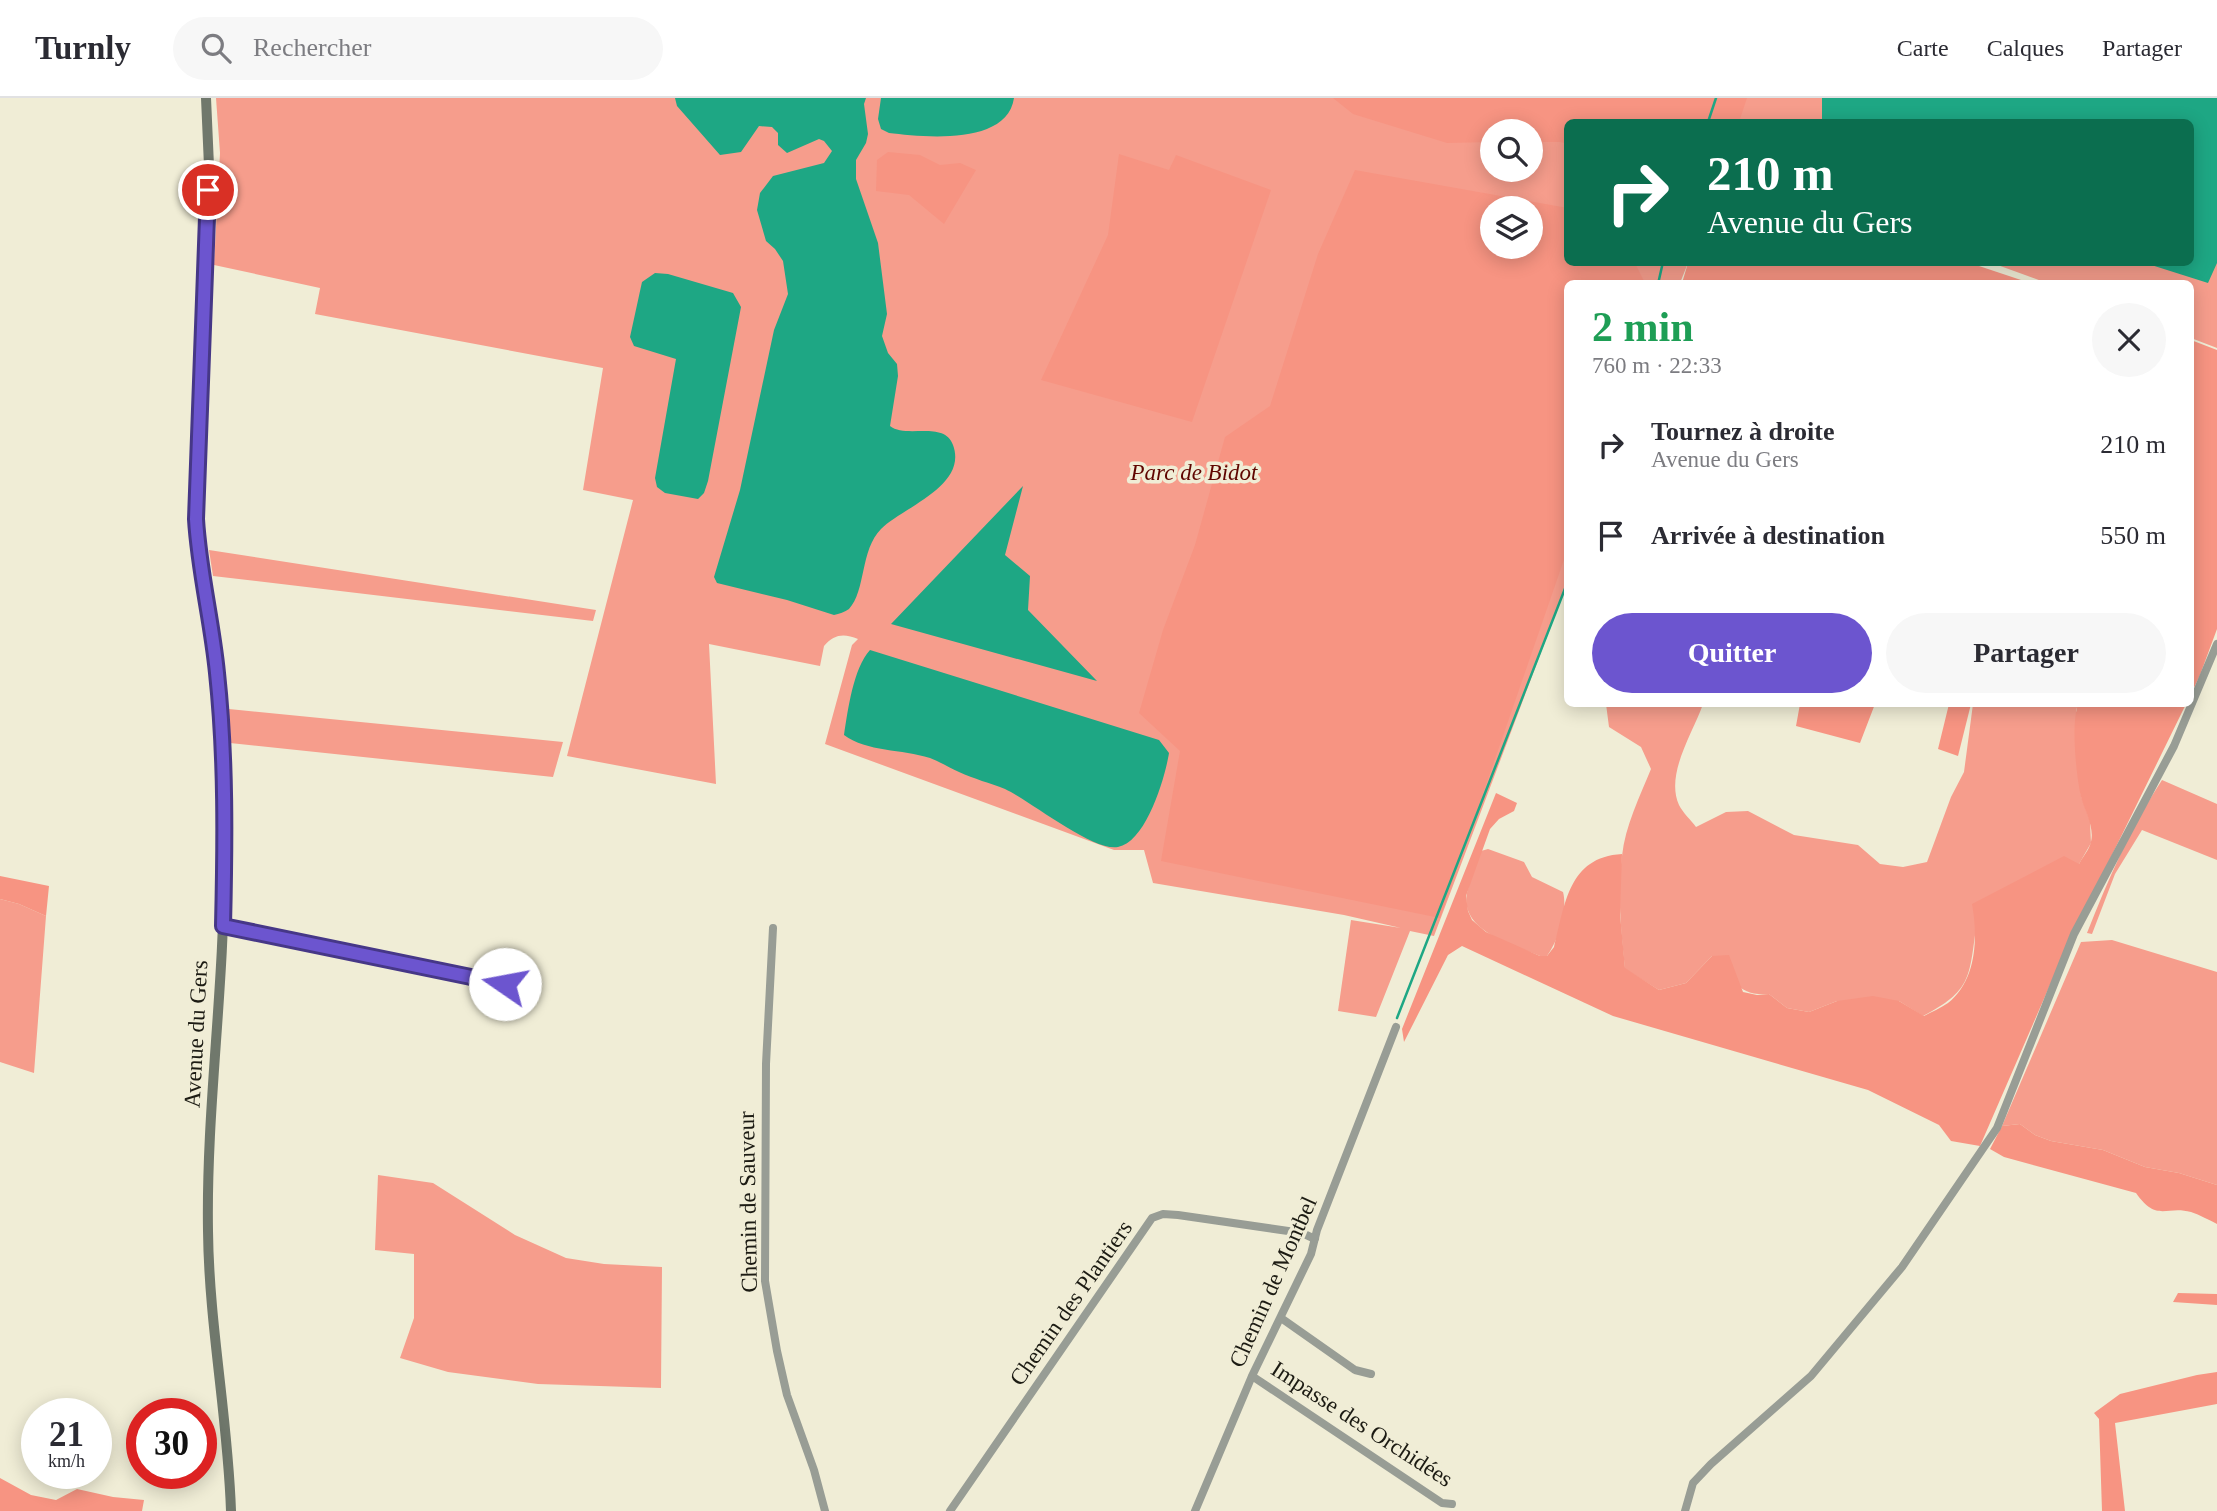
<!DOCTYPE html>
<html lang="fr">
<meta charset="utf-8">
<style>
body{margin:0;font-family:Georgia,serif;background:#f7f7f7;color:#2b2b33;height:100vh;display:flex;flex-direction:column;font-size:26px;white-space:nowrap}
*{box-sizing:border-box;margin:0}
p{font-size:23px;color:#7c7c81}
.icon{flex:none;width:38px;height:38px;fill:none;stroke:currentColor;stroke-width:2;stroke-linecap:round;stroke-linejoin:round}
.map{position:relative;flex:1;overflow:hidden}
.side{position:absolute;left:1564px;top:182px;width:630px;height:427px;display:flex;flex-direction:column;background:#fff;border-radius:10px;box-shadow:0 4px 18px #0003}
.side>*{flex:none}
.top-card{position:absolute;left:1564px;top:21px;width:630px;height:147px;border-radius:10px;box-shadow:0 4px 18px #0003;background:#0b6e4f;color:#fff;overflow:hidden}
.controls{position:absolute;left:1480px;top:21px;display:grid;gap:14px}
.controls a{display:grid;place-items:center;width:63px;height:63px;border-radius:50%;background:#fff;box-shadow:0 4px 18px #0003;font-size:35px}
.speed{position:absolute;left:21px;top:1300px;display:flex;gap:14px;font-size:35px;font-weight:700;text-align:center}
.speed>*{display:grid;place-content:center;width:91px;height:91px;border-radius:50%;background:#fff;box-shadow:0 4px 18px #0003;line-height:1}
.speed small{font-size:18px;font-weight:400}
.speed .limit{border:10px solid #d22;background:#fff;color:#111}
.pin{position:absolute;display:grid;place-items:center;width:60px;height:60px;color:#fff;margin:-30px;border:4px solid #fff;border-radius:50%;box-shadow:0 2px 7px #0007}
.me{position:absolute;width:77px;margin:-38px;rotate:282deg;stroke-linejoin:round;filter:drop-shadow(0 0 5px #0008)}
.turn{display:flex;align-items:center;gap:24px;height:147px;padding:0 28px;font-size:32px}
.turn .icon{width:91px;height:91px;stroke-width:2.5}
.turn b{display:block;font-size:49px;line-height:60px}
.round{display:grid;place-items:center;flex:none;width:74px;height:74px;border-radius:37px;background:#f7f7f7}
.overview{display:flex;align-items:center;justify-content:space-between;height:119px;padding:0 28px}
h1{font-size:42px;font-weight:700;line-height:52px;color:#1e9e55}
.button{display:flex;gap:14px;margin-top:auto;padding:14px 28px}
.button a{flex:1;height:80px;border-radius:42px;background:#6c55cf;color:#fff;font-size:28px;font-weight:700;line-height:80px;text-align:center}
.button a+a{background:#f7f7f7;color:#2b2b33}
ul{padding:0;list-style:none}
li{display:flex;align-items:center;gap:21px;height:91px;padding:0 28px}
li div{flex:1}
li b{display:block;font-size:26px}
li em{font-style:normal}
header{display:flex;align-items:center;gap:42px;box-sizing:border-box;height:98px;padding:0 35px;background:#fff;border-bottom:2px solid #e1e1e2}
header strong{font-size:33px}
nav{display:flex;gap:38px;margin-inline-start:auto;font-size:24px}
.search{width:490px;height:63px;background:#f7f7f7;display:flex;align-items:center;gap:18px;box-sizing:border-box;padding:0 24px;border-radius:38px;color:#7c7c81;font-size:26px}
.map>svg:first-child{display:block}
.green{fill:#f69d8c;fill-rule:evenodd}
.forest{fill:#f79482;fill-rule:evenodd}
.water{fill:#1ea784}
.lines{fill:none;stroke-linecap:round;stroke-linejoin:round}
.stream{stroke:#1ea784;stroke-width:2.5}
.minor{stroke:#989d95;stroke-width:8}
.secondary{stroke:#70786c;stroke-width:10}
.route-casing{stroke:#463787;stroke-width:18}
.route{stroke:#6c55cf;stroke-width:12}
.labels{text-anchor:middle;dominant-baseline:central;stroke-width:7;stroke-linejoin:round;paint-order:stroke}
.park-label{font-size:23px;font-style:italic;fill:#5f0500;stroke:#f0edd6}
.street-label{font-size:23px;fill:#1c1b13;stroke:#f0edd6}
</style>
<header>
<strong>Turnly</strong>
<div class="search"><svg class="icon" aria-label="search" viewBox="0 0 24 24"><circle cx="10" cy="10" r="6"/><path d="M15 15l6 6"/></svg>Rechercher</div>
<nav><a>Carte</a><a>Calques</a><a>Partager</a></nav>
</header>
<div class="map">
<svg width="2217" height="1413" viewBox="0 0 2217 1413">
<rect width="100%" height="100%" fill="#f0edd6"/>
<!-- green -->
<path class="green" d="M216,0H2217V250L2191,240V186L2047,185L1992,165L2191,164V24H1568V164L1688,165L1680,185L1568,186V483L1434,838L1410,833L1376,919L1338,913L1351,822L1401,830L1344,817L1153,785L1144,752H1114L825,646L852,547L858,541C844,535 834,536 824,548L820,568L709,546L716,686L567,658L633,402L583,392L603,270L315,216L320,190L214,167L220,55ZM1493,33H1531V72H1493ZM1493,110H1531V149H1493Z
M209,452L596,512L593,523L213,478Z
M1606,606H1703C1693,635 1665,676 1679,707C1683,715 1691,722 1696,729L1726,714L1748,713L1794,737L1858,747L1880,766L1903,769L1927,764L1951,699L1964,674L1973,606H2078L2076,613L2081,698L2090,723L2091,745L2079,766L1976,830C1969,880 1971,893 1923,918L1899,903H1837L1809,914L1787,910L1769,896C1738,899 1730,879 1712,858L1686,885L1659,892L1625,871C1621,833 1617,795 1622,758C1625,728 1640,698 1651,671L1641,649L1609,629Z
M229,611L563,644L553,679L230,645Z
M2162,682L2217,706V762L2142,732L2115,776L2092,836L2087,835C2108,782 2130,730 2162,682Z
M1488,751L1524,764L1532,779L1563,794C1568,812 1558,843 1547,858H1540C1514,847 1459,833 1467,795C1470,781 1476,767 1481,753Z
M0,801L19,806L46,818L34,975L0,964Z
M2112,842L2217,874V1087L2179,1075L2145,1069L2103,1052L2051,1043L2035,1037L2020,1026L2002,1028L2081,844Z
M378,1077L433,1085L515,1137L566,1160L604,1166L662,1169L661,1290L538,1286L448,1274L400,1260L414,1220V1156L375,1152Z"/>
<!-- forest -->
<path class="forest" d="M1333,0H1747L1739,24H1568V46L1560,44H1531V33H1493V44L1447,45L1353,16Z
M888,54L920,57L940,67L960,65L976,72L944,126L909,97L876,93L877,62Z
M1119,56L1169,72L1176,57L1271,92L1192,324L1041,282L1108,137Z
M1355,72L1568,110V164L1635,165L1645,185L1568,186V450L1440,820L1161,763L1180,653L1139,615L1163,532L1195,447L1225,339L1270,308L1318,156ZM1493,110H1531V149H1493Z
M1688,165H1970L2030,185H1682Z
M2191,242L2217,252V531L2200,577L2191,596Z
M1800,606H1875L1860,645L1796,628Z
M1949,606H1971L1958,658L1938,651Z
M2078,606H2186L2063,857L1980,1048L1951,1043L1939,1027L1868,992L1613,918L1462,848L1448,857L1404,944L1402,931L1496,695L1517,705L1514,713L1499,721L1490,731L1466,798L1468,813L1472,822L1486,834L1540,858H1547L1554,849C1565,807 1568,759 1622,756L1620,816L1625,870L1659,892L1686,885L1712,858L1729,857L1743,894L1757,897L1769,896L1787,910L1809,914L1837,903L1873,898L1899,903L1924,918C1931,914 1941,910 1948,905C1977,882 1978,839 1972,806L2064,758L2079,766C2082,760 2088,753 2090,747C2096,731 2085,714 2081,699C2076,676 2071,627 2078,606Z
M0,778L49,788L46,818L19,806L0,801Z
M2020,1026L2035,1037L2051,1043L2103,1052L2145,1069L2179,1075L2217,1087V1126C2209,1122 2200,1117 2191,1114C2166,1107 2157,1125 2136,1095L2004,1059L1990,1051L2002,1028Z
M2178,1195L2217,1196V1207L2173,1204Z
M2217,1274V1306L2115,1325L2125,1413H2102L2099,1321L2094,1315L2120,1296L2197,1277Z
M0,1380L31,1397L56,1402L77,1391L113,1399L144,1402L142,1413H0Z"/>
<!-- water -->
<path class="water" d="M675,0H866L864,6L868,36L866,45L856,62V81L878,145L887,216L882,238L888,255L897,266L898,278L890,328C906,341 944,322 953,347C968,388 903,409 881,431C860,452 866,493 849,511C845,514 839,516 834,517L787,502L717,485L714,479L740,392L774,232L788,196L783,163L775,151L766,143L757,112L760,95L773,78L824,65L832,53L824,43L819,41L787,55L778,47V35L772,29L759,28L741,54L720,57L677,8Z
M881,0H1014C1007,48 923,39 889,35L881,31L878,21Z
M1822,0H2217V165L2208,185L2145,165L2191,164V24H1822Z
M655,175L668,176L733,195L741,209L708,383L704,395L698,401L665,395L657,389L655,380L676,261L634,248L630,239L642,184Z
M1023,388L1005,457L1030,478L1028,512L1097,583L891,526Z
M870,552L1159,642L1169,655C1165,680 1146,744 1118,749C1093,754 1029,702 1005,691C990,685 974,681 959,674C950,670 940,664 930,660C902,651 867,654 844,637C848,612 853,571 870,552Z"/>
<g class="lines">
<!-- stream -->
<path class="stream" d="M1708,24L1716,0
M1658,186L1663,164
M1397,920L1568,483"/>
<!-- minor -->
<path class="minor" d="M223,828L505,886
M773,830L766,966L765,1183L777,1253L787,1297L814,1372L825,1413
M1281,1220L1355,1272L1371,1276
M1252,1278L1442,1405L1452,1406
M950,1413L1152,1120L1163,1116L1178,1117L1302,1135L1315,1141
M1195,1413L1252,1278L1311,1156L1317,1132L1396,929
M1685,1413L1693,1385L1711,1366L1811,1278L1902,1169L1997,1030L2074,836L2174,648L2217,546"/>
<!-- secondary -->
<path class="secondary" d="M206,0L209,68L196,421C199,474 213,525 217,578C223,640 224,702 224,763C225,887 206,1010 208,1133C209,1227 228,1320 231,1413"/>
</g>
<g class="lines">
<defs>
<path id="route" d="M208,92L196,421C199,473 212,523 217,575C226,659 225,744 223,828L505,886"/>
</defs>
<!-- route casing -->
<use href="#route" class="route-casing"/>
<!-- route -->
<use href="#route" class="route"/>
</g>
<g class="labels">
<!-- park labels -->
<g class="park-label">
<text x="1194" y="374">Parc de Bidot</text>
</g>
<!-- street labels -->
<g class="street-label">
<text transform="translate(196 936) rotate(-87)">Avenue du Gers</text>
<text transform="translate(748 1104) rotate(-91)">Chemin de Sauveur</text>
<text transform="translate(1273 1184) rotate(-66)">Chemin de Montbel</text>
<text transform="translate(1071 1205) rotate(-55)">Chemin des Plantiers</text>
<text transform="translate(1362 1326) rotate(33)">Impasse des Orchidées</text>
</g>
</g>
</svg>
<div class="controls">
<a><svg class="icon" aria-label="search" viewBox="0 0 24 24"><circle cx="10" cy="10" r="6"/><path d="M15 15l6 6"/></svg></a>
<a><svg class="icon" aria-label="layers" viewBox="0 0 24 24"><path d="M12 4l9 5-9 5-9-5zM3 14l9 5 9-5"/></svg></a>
</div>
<div class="speed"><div>21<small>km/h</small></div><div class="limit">30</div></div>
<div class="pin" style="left:208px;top:92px;background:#d93025"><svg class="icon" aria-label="arrive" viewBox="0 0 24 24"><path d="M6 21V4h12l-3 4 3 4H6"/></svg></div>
<svg class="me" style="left:505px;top:886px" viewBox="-20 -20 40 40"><circle r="19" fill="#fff"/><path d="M0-13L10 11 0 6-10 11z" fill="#6c55cf"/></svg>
<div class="top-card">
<div class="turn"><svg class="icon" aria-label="right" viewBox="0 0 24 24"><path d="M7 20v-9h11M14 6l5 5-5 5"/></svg><div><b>210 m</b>Avenue du Gers</div></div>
</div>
<section class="side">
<div class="overview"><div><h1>2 min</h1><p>760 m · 22:33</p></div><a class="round"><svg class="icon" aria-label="close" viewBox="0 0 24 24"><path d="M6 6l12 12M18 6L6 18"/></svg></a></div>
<ul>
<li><svg class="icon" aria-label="right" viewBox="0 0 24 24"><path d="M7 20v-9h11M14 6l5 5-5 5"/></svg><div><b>Tournez à droite</b><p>Avenue du Gers</p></div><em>210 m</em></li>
<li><svg class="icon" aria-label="arrive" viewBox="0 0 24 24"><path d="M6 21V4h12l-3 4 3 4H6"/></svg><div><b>Arrivée à destination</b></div><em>550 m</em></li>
</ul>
<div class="button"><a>Quitter</a><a>Partager</a></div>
</section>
</div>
